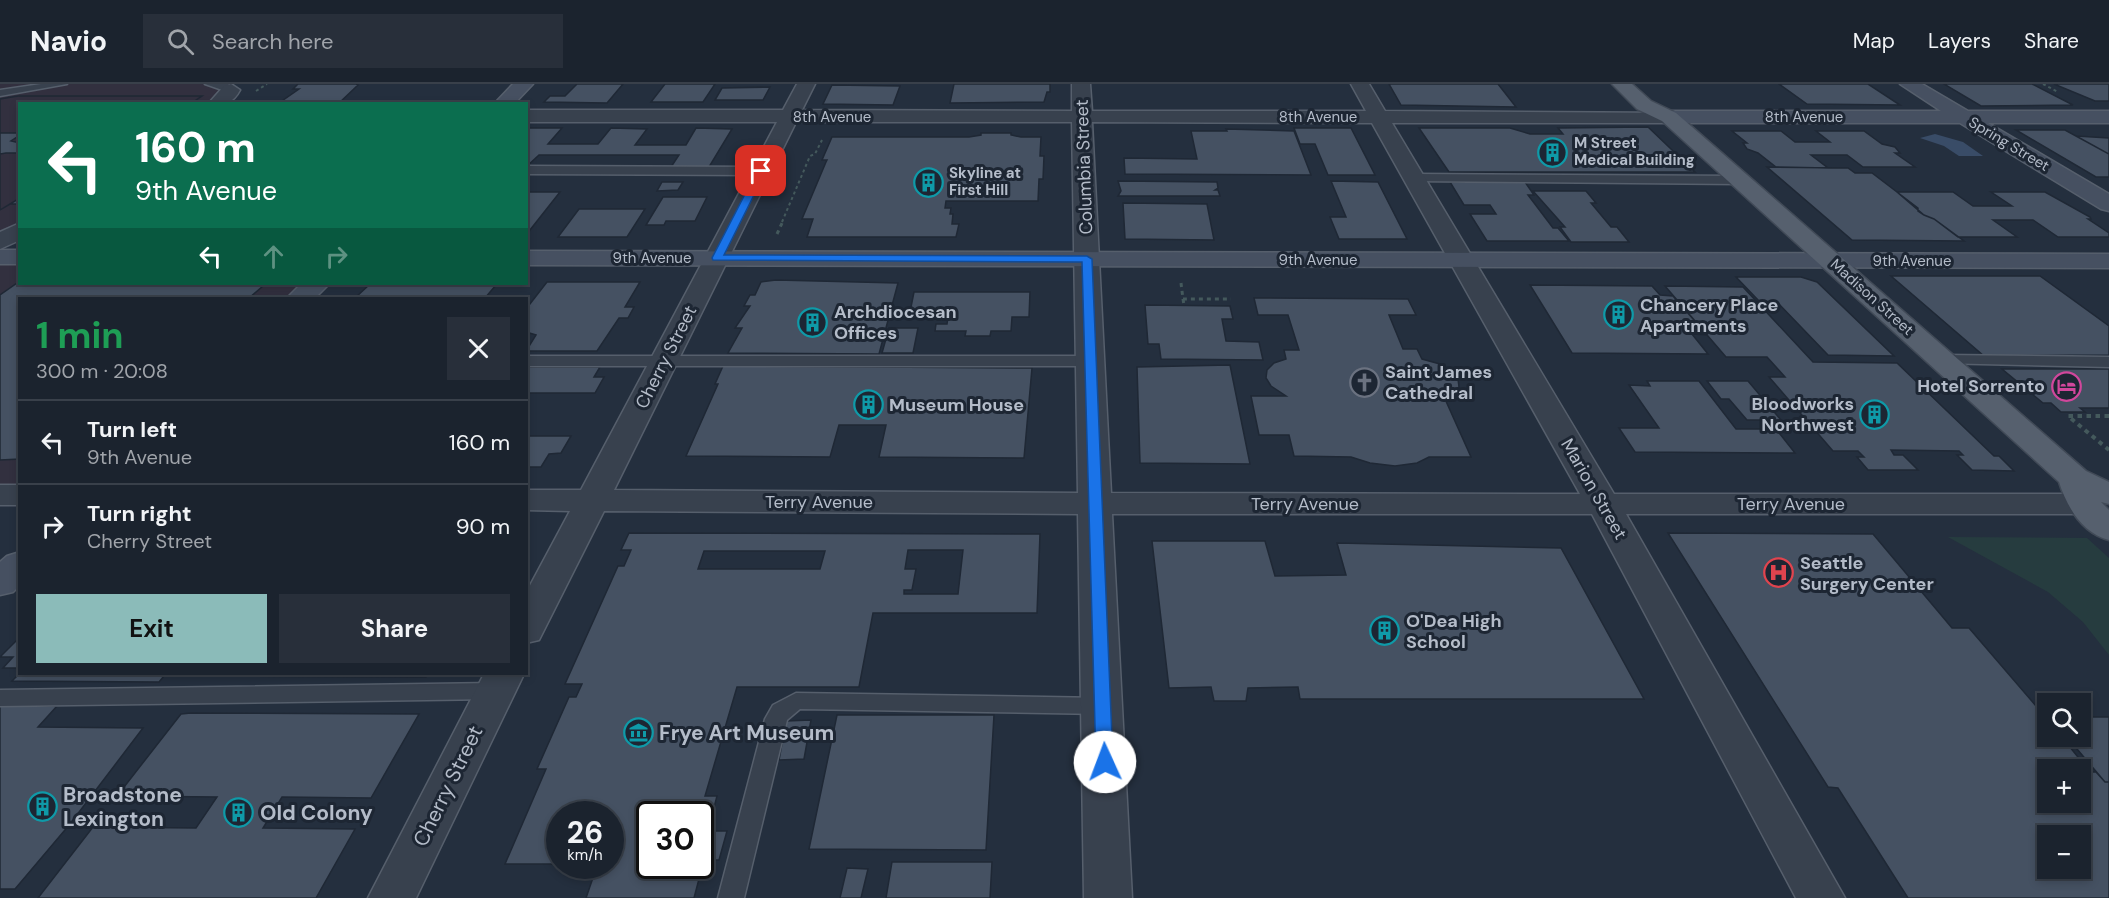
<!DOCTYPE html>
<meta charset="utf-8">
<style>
body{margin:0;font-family:"DM Sans",sans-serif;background:#282f3a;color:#f1f3f6;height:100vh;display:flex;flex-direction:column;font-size:22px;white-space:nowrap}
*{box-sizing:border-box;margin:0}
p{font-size:20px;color:#a0a4aa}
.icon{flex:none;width:33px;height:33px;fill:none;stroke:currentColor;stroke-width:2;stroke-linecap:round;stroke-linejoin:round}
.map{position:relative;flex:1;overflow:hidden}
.side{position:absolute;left:18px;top:213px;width:510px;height:378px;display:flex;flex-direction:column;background:#1b232e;border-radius:0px;box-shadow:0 3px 9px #0003,0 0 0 2px #39404a}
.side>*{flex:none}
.guide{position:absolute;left:18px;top:18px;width:510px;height:183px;border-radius:0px;box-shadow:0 3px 9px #0003,0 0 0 2px #39404a;background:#0b6e4f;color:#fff;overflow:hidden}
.tools{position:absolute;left:2037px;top:609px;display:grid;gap:12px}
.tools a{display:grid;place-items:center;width:54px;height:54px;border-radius:0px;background:#1b232e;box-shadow:0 3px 9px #0003,0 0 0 2px #39404a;font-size:30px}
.speed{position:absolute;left:546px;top:717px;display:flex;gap:12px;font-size:30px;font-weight:700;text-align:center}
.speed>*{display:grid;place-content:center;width:78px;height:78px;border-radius:50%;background:#1b232e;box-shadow:0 3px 9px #0003,0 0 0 2px #39404a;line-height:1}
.speed small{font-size:15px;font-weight:400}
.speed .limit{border:3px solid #111;border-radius:9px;background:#fff;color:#111}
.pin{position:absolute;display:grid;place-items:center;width:51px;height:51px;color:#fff;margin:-26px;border-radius:12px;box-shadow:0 3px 9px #0006}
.me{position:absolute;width:66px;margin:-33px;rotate:358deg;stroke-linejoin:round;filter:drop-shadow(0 0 4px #0008)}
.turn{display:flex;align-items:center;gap:21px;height:126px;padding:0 18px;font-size:27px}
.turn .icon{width:78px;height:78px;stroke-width:2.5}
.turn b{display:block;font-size:42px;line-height:51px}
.lanes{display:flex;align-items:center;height:57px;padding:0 18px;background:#0003;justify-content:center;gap:30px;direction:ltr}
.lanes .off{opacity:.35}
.round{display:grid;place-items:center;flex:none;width:63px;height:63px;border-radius:0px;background:#282f3a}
.summary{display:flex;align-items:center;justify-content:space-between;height:102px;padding:0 18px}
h1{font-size:36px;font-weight:700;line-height:45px;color:#1e9e55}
.cta{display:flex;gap:12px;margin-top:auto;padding:12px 18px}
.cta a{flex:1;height:69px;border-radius:0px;background:#8bbbb9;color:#111;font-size:24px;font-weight:700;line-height:69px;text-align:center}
.cta a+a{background:#282f3a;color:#f1f3f6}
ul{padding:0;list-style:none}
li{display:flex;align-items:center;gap:18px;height:84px;padding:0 18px;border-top:2px solid #39404a}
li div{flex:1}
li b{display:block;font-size:22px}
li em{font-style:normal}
header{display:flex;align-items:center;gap:36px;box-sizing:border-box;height:84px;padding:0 30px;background:#1b232e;border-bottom:2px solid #39404a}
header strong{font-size:28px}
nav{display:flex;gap:33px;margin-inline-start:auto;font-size:21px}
.search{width:420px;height:54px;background:#282f3a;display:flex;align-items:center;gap:15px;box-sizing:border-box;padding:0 21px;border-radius:0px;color:#a0a4aa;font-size:22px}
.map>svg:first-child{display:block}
.medical{fill:#32303f}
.green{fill:#263c3f}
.water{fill:#394c67}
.building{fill:#455162;stroke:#1f2835;stroke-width:1.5;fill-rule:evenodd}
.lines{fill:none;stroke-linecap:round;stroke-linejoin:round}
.lane-casing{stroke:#565f6c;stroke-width:3}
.street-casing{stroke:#565f6c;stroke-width:3}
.secondary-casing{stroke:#565f6c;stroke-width:3}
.primary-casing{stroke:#414a57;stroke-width:3}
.path-far2{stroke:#44595c;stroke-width:2;stroke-dasharray:3 3;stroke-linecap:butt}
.path-far1{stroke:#44595c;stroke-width:3;stroke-dasharray:4 4;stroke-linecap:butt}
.path{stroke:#44595c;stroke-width:4;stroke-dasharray:4.5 4.5;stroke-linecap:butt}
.lane{fill:#38414e;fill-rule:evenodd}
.street{fill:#38414e;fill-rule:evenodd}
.secondary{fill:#465061;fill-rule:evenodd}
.primary{fill:#56606e;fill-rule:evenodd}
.route{fill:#1a73e8;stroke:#114b97;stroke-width:1.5}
.labels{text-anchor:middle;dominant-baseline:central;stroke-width:6;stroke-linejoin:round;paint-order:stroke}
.far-street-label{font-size:15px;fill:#b4bcc9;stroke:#1d2633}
.far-poi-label{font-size:15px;font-weight:bold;fill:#b4bcc9;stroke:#1d2633;text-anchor:start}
.street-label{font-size:18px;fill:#b4bcc9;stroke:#1d2633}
.poi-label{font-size:18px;font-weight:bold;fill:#b4bcc9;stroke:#1d2633;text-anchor:start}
.near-poi-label{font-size:21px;font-weight:bold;fill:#b4bcc9;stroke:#1d2633;text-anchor:start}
.near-street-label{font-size:21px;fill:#b4bcc9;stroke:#1d2633}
</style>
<header>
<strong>Navio</strong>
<div class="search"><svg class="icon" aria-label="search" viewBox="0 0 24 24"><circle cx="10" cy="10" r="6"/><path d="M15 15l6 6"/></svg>Search here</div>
<nav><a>Map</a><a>Layers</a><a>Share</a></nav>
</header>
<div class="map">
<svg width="2109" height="814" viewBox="0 0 2109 814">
<rect width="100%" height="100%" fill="#242f3e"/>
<!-- medical -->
<path class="medical" d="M0,0H210L223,1L217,19L20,20L19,146L0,158Z
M0,173H19L20,200H316L300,214H20L19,411H0Z"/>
<!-- green -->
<path class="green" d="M1948,453L2087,454L2109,474V571L2083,538L2048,508Z"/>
<!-- water -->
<path class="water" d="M1935,50L1963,58L1983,72H1959L1944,62L1920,54Z"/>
<!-- building -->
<path class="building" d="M298,0H356L358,1L338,20L279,19L299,5H293Z
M577,0H623L607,19L544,18L550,12H565Z
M665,0H715L703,18H651Z
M954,0H1050V8H1047L1044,18L950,19Z
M1389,0H1498L1516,23L1401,21Z
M1779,0H1868L1900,21L1807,20Z
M1944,0H2032L2073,21L1981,22Z
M2054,0H2109V17H2095Z
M832,1L900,2L893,21L823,20Z
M770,3L763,16H715L722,4Z
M18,12H202L190,20H20V51L11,57L20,59V120H10L0,126V15Z
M18,12H202L190,20H20V49H0V15Z
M1648,43L1695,88H1449L1419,44H1510L1530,50H1563L1558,44Z
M526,44H562L548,60H598L611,44L647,45L635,61H686L696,44L732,45L709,83H671L679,71H539L526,83Z
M1294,44H1351L1375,91H1328L1315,60H1300Z
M1226,45L1294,47L1311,91L1125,90L1124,74L1197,75L1191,47H1227Z
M2016,46H2065L2109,70V93H2096Z
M1732,47H1781L1795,58H1830L1816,47H1864L1882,60L1895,63L1900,69H1895L1915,83H1863L1847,71H1811L1828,84L1776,83L1758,69L1747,65L1743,59H1747Z
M981,49H1011V51L1021,53H1041L1040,72H1044L1043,95H1039L1038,117H946L945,124H951L950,130H953L952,140H959L956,153H807L813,135H802L826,78L827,76H822L832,53H969L981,51Z
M2076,52L2109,54V70Z
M6,69H20V114L0,126V70Z
M1767,83L1848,84L1855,89H1872L1918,124V127L1924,131L1934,135L1964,157L1852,156Z
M1118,97L1217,98L1218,104L1215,106H1218L1220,112H1118L1121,107Z
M1331,97L1378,98L1407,155H1339L1330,133H1346Z
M662,98H683L678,106L657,107Z
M1450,98H1525L1534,111H1528L1553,144H1558L1569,157H1487L1470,130H1496L1490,121H1464Z
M1533,107H1586L1596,119H1591L1611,143H1617L1629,158H1571L1560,143H1565Z
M526,108H560L526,151Z
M1897,108H1953L1973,122H2012L1991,108H2045L2090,133L2091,135H2088L2109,149V153H2058L2033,136H1993L2017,153H1958L1934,135L1924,131Z
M663,113H707L695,137H666L664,141H646Z
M1123,119L1207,120L1214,156L1125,155Z
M579,125H645L627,153H558Z
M1891,192H2040L2109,242V271L1984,272Z
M1736,193H1801L1817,198L1894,272L1828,271L1777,218L1759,217Z
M776,196L898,199L879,270L728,269L742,244H735L750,222H744L750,211H755L761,198Z
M20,197L226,200L223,202H263L249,214H20V375L0,376V211Z
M547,198H640L625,223H634L628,234H619L597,267H526L536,251L526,248V225Z
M369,201H496L485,214H355Z
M1530,201L1652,202L1660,211L1673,212L1707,251L1692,250L1708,270L1572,269Z
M1665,202L1743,203L1813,278L1897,279L1994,372H1999L2014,387L1972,386L1957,371H1963L1959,367L1891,366L1894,371H1903L1918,386H1868L1857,373H1864L1858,367H1833L1769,293H1785L1767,273H1726Z
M914,208H1030L1029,233H1012L1011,247H991L990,252H965L966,247H935L936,240H947L948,233H909Z
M1254,214L1408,215L1416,231H1389L1403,265H1417L1422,275L1440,280L1458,295L1459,303L1445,315L1471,373H1429L1417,379L1395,382L1370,379L1351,373L1294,372L1289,351H1259L1251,312H1286L1271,302L1266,294L1267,286L1274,279L1286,275L1284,266H1299L1288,231H1258Z
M1145,221L1230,222L1233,235H1222L1226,257L1259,258L1263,276L1161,275L1159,260H1148Z
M889,244H918L913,269H882Z
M1230,281L1250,380L1140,379L1137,283Z
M723,282L1032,284L1024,374L879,373L886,341H839L830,373L686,372L718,300H715Z
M526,283H600L594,293H604L595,309H526Z
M2002,285H2109V324H2080L2085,328H2061L2051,319H2043Z
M1647,297H1699L1736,345H1776L1795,369L1635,368L1619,344H1659L1629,301L1650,302Z
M1707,297H1748L1781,336H1747L1729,315H1721Z
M526,352H571L561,369L549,370L541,383H526Z
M629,449L1040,450L1037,529H873L859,603H737L705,712H717L708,747H727L719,776H704L694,814H586L597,782H610V730H560V780H505L546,685H537L569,613H576L582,600H565L618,482H624L631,466H621ZM908,466H963L958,510H904V506H912L916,485H905ZM704,467H825L820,485H698ZM650,730H700V782H650Z
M1668,449L1873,450L1952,544H1969L2048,636V652H2061L2090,688H2096L2105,698H2109V814H1908L1838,704L1828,703ZM2048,686H2080V718H2048ZM2048,752H2080V784H2048Z
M1152,457H1265L1275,492L1346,491L1337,459L1561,464L1644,615H1300L1298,603L1248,604L1246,617H1214L1211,603L1169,604Z
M20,553V584H3L13,573H0Z
M20,589V590H428L426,593L164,592L159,598L12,597Z
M0,622H57L38,643L143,644L70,740L15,805H0Z
M181,630L191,629L419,630L371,714L282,713L263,744L355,745L316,814H38L93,743L196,744L217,713L117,712Z
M837,631H994L986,766L809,765Z
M2080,633H2109V698H2105L2066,652H2080Z
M811,636L804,675L779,676L786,637Z
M892,778H992L990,814H886Z
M847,784L868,785L861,814H840Z"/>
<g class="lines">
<defs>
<path id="lane" d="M41,0H67L0,12V6Z
M205,0H228L236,6L231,9Z
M526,82L761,83L767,87L761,91L526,90Z
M1416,90L1739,92L1745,96L1739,100L1412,97L1410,94Z
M1943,271L2109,273V283L1938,279L1935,276L1938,273Z
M526,272H1091L1099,277L1091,282H526Z
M495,599L503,601L506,607L503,613L495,615L0,622V606Z
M796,609L1103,614L1111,616L1114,622L1111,628L1103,630L800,625L787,636L744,814H718L765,635L773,621Z"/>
<path id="street" d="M231,0L240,6C232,21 224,20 208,20L224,2Z
M797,0H815L802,26L1072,27V0H1090L1092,27H1366L1351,0H1369L1385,27L1676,29L1679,33L1676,37L1669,39H1392L1614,410H2083L2095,413L2100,420L2095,427L2083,430H1626L1845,814H1796L1592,430H1112L1132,814H1084L1078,430L604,427L539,556L526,559V509L570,427L526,426V406H581L777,38H526V26H783ZM796,38H1072L1078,409L614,406ZM1092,38L1372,39L1580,410L1111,409Z
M20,139V156L0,165V148Z
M0,401H20V421H0Z
M484,590H524L416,814H368Z"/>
<path id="secondary" d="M513,0H533L514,20H494Z
M1900,0H1922L1968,27H2109V39H1988L2109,110V127L2101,125L1960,39H1669L1659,33L1669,27H1941Z
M0,166H20V180H0Z
M526,167L2109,170V184L526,181Z
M301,200H329L315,214H287Z
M20,468V501L13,508L0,511V478L7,472Z"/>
<path id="primary" d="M1612,0H1632L1651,17L1676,29L2086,387L2109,398V420L2101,418L2109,426V456C2082,449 2067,423 2059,398L1662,37L1637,25Z"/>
</defs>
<!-- lane casing -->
<use href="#lane" class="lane-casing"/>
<!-- street casing -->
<use href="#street" class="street-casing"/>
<!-- secondary casing -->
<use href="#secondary" class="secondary-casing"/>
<!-- primary casing -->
<use href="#primary" class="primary-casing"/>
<!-- path-far2 -->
<path class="path-far2" d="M2043,0L2058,8
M256,7L267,0
M782,138L810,72L815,70L822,56"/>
<!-- path-far1 -->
<path class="path-far1" d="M777,150L783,137
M1181,199L1183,215H1231
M1183,215L1184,221"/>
<!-- path -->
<path class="path" d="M2109,332H2068L2109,366"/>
<!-- lane -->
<use href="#lane" class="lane"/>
<!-- street -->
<use href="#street" class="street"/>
<!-- secondary -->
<use href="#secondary" class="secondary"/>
<!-- primary -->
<use href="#primary" class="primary"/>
</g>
<!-- route -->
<path class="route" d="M758,85L766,87L724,171L1087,172L1092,175L1113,678L1111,683H1098L1096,678L1082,178L713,176L712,174Z"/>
<!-- icons -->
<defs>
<symbol id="building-ring" viewBox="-11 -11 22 22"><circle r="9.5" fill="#1d2633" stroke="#0f9aa8" stroke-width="1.5"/><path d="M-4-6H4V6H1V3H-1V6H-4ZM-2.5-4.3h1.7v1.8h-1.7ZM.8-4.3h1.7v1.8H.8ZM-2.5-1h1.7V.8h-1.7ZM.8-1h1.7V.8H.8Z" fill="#0f9aa8"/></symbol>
<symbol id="church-ring" viewBox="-11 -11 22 22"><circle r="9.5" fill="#1d2633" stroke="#6b7280" stroke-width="1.5"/><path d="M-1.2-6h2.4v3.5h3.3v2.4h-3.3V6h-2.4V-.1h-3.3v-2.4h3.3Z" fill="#6b7280"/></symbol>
<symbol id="hotel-ring" viewBox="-11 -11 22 22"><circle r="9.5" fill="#1d2633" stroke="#d1479c" stroke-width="1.5"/><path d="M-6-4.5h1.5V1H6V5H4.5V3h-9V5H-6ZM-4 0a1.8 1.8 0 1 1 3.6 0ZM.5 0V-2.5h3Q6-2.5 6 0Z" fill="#d1479c"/></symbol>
<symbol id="hospital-ring" viewBox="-11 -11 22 22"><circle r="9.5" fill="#1d2633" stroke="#e0444e" stroke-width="1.5"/><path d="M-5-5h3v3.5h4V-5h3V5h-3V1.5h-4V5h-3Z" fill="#e0444e"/></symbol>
<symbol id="museum-ring" viewBox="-11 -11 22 22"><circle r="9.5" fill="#1d2633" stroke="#0f9aa8" stroke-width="1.5"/><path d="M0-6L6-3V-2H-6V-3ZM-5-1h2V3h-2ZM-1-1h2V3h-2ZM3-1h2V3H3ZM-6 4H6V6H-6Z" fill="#0f9aa8"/></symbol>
</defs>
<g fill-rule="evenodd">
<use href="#building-ring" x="1536" y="52" width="33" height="33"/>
<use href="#building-ring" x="912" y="82" width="33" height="33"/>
<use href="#building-ring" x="1602" y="214" width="33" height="33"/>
<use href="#building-ring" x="796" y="222" width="33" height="33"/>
<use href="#church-ring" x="1348" y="282" width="33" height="33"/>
<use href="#hotel-ring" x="2050" y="286" width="33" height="33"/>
<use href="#building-ring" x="852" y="304" width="33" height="33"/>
<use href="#building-ring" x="1858" y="314" width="33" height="33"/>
<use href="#hospital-ring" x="1762" y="472" width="33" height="33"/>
<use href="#building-ring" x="1368" y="530" width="33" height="33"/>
<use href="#museum-ring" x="622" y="632" width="33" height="33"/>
<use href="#building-ring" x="26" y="706" width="33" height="33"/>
<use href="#building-ring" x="222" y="712" width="33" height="33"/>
</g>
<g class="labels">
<!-- far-street labels -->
<g class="far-street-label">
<text x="832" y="33">8th Avenue</text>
<text x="1318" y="33">8th Avenue</text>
<text x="1804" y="33">8th Avenue</text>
<text transform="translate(2009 60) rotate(31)">Spring Street</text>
<text x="652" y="174">9th Avenue</text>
<text x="1318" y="176">9th Avenue</text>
<text x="1912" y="177">9th Avenue</text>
<text transform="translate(1872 213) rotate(42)">Madison Street</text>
</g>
<!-- far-poi labels -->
<g class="far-poi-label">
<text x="1574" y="59">M Street<tspan x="1574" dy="17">Medical Building</tspan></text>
<text x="949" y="89">Skyline at<tspan x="949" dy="17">First Hill</tspan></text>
</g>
<!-- street labels -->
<g class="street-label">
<text transform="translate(1084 83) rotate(-92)">Columbia Street</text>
<text transform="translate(666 273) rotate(-63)">Cherry Street</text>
<text transform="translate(1594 405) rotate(60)">Marion Street</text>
<text x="819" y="418">Terry Avenue</text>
<text x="1305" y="420">Terry Avenue</text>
<text x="1791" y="420">Terry Avenue</text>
</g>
<!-- poi labels -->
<g class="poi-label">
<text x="1640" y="221">Chancery Place<tspan x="1640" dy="21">Apartments</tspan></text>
<text x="834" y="228">Archdiocesan<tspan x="834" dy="21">Offices</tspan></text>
<text x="1385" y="288">Saint James<tspan x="1385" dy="21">Cathedral</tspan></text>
<text x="2045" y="302" text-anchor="end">Hotel Sorrento</text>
<text x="1854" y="320" text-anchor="end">Bloodworks<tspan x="1854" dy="21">Northwest</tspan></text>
<text x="889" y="321">Museum House</text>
<text x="1800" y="479">Seattle<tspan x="1800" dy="21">Surgery Center</tspan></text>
<text x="1406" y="537">O'Dea High<tspan x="1406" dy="21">School</tspan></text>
</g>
<!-- near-poi labels -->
<g class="near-poi-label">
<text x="659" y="649">Frye Art Museum</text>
<text x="63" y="711">Broadstone<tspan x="63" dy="24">Lexington</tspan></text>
<text x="260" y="729">Old Colony</text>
</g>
<!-- near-street labels -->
<g class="near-street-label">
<text transform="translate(448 702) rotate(-64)">Cherry Street</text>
</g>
</g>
</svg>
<div class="tools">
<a><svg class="icon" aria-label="search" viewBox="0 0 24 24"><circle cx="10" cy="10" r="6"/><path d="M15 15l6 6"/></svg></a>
<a>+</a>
<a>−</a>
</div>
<div class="speed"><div>26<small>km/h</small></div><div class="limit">30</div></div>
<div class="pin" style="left:761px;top:87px;background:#d93025"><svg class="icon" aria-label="arrive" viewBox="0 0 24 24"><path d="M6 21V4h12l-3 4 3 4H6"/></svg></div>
<svg class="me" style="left:1105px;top:678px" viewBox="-20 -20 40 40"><circle r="19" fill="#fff"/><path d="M0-13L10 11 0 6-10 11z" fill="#1a73e8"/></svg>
<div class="guide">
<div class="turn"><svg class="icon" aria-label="left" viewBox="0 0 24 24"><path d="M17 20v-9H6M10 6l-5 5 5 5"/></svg><div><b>160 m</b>9th Avenue</div></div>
<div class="lanes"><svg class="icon" aria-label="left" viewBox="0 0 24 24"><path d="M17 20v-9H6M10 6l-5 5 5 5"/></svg><svg class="icon off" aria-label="ahead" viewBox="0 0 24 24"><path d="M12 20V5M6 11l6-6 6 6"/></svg><svg class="icon off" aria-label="right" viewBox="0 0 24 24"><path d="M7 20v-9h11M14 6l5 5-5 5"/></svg></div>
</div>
<section class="side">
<div class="summary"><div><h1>1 min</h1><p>300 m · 20:08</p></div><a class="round"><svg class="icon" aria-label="close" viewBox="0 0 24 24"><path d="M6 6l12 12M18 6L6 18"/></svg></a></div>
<ul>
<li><svg class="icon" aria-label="left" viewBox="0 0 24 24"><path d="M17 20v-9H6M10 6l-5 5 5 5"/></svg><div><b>Turn left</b><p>9th Avenue</p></div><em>160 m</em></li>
<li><svg class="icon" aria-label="right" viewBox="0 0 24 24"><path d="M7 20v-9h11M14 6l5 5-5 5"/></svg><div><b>Turn right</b><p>Cherry Street</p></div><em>90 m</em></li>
</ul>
<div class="cta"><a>Exit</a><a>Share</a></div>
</section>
</div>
